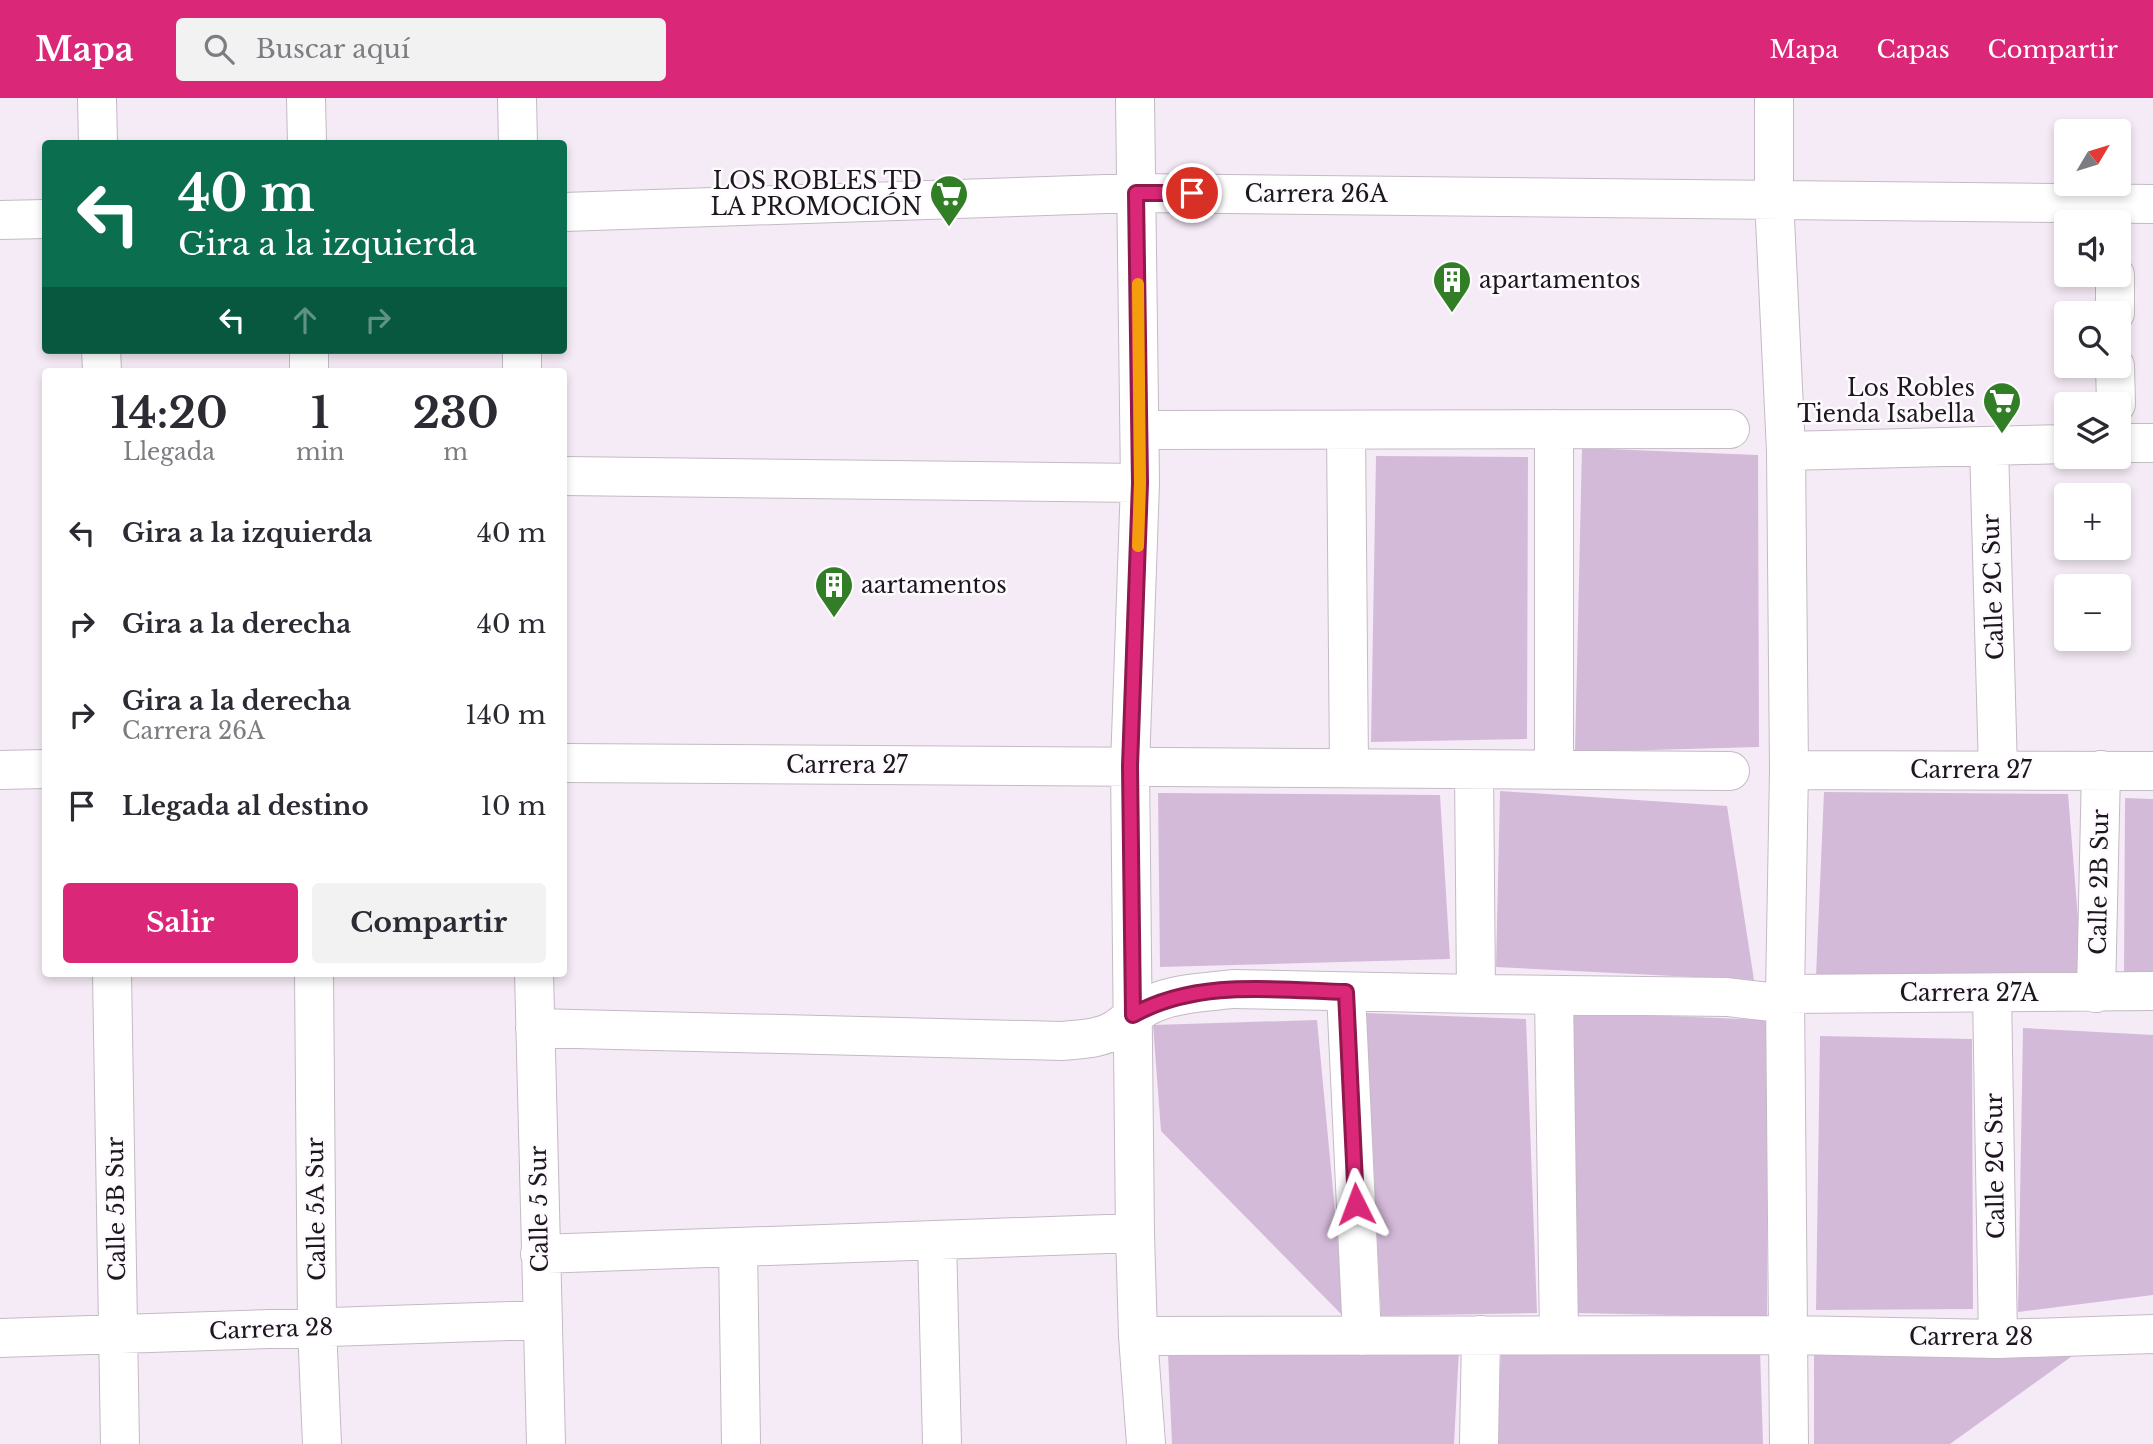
<!DOCTYPE html>
<html lang="es">
<meta charset="utf-8">
<style>
body{margin:0;font-family:"Libre Baskerville",serif;background:#f2f2f3;color:#2b2b33;height:100vh;display:flex;flex-direction:column;font-size:26px;white-space:nowrap}
*{box-sizing:border-box;margin:0}
p{font-size:23px;color:#7c7c81}
.icon{flex:none;width:38px;height:38px;fill:none;stroke:currentColor;stroke-width:2;stroke-linecap:round;stroke-linejoin:round}
.map{position:relative;flex:1;overflow:hidden}
.details{position:absolute;left:42px;top:270px;width:525px;height:609px;display:flex;flex-direction:column;background:#fff;border-radius:7px;box-shadow:0 4px 10px #0003}
.details>*{flex:none}
.guide{position:absolute;left:42px;top:42px;width:525px;height:214px;border-radius:7px;box-shadow:0 4px 10px #0003;background:#0b6e4f;color:#fff;overflow:hidden}
.needle{width:46px;rotate:52deg}
.tools{position:absolute;left:2054px;top:21px;display:grid;gap:14px}
.tools a{display:grid;place-items:center;width:77px;height:77px;border-radius:7px;background:#fff;box-shadow:0 4px 10px #0003;font-size:35px}
.pin{position:absolute;display:grid;place-items:center;width:60px;height:60px;color:#fff;margin:-30px;border:4px solid #fff;border-radius:50%;box-shadow:0 2px 7px #0007}
.me{position:absolute;width:77px;margin:-38px;rotate:357deg;stroke-linejoin:round;filter:drop-shadow(0 0 5px #0008)}
.turn{display:flex;align-items:center;gap:24px;height:147px;padding:0 21px;font-size:32px}
.turn .icon{width:91px;height:91px;stroke-width:2.5}
.turn b{display:block;font-size:49px;line-height:60px}
.lanes{display:flex;align-items:center;height:66px;padding:0 21px;background:#0003;justify-content:center;gap:35px;direction:ltr}
.lanes .off{opacity:.35}
.eta{display:flex;justify-content:space-evenly;align-items:center;height:119px;text-align:center}
.eta b{font-size:42px;font-weight:800;line-height:49px}
.primary-button{display:flex;gap:14px;margin-top:auto;padding:14px 21px}
.primary-button a{flex:1;height:80px;border-radius:7px;background:#db2777;color:#fff;font-size:28px;font-weight:800;line-height:80px;text-align:center}
.primary-button a+a{background:#f2f2f3;color:#2b2b33}
ul{padding:0;list-style:none}
li{display:flex;align-items:center;gap:21px;height:91px;padding:0 21px}
li div{flex:1}
li b{display:block;font-size:26px}
li em{font-style:normal}
header{display:flex;align-items:center;gap:42px;box-sizing:border-box;height:98px;padding:0 35px;background:#db2777;color:#fff}
header strong{font-size:33px}
nav{display:flex;gap:38px;margin-inline-start:auto;font-size:24px}
.search{width:490px;height:63px;background:#f2f2f3;display:flex;align-items:center;gap:18px;box-sizing:border-box;padding:0 24px;border-radius:7px;color:#7c7c81;font-size:26px}
.map>svg:first-child{display:block}
.green{fill:#d4bad9}
.lines{fill:none;stroke-linecap:round;stroke-linejoin:round}
.minor-casing{stroke:#c4bac5;stroke-width:40}
.minor{stroke:#fff;stroke-width:38}
.route-casing{stroke:#8e194d;stroke-width:18}
.route{stroke:#db2777;stroke-width:12}
.slow{stroke:#f59e0b;stroke-width:12}
.labels{text-anchor:middle;dominant-baseline:central;stroke-width:5;stroke-linejoin:round;paint-order:stroke}
.poi-label{font-size:23px;fill:#1b181c;stroke:#fefaff;text-anchor:end}
.street-label{font-size:23px;fill:#1b181c;stroke:#fefaff}
</style>
<header>
<strong>Mapa</strong>
<div class="search"><svg class="icon" aria-label="search" viewBox="0 0 24 24"><circle cx="10" cy="10" r="6"/><path d="M15 15l6 6"/></svg>Buscar aquí</div>
<nav><a>Mapa</a><a>Capas</a><a>Compartir</a></nav>
</header>
<div class="map">
<svg width="2153" height="1346" viewBox="0 0 2153 1346">
<rect width="100%" height="100%" fill="#f5ebf6"/>
<!-- green -->
<path class="green" d="M1582,350L1758,357L1759,649L1575,654Z
M1376,358L1528,359L1527,641L1371,644Z
M1500,693L1727,708L1754,882L1496,869Z
M1824,694L2068,696L2083,883L1816,878Z
M1158,695L1440,697L1450,861L1160,869Z
M2125,700L2153,701V880L2124,879Z
M1570,914L1767,922V1219L1576,1215Z
M1366,915L1526,921L1537,1215L1381,1218Z
M1317,922L1345,1220L1161,1033L1153,927Z
M2023,930L2153,937V1197L2018,1214Z
M1820,938L1972,941L1973,1211L1816,1212Z
M1459,1252L1454,1346H1172L1168,1256Z
M1760,1252L1763,1346H1495L1501,1256Z
M1814,1255L2075,1256L1950,1346H1814Z"/>
<g class="lines">
<defs>
<path id="minor" d="M97,0L98,46
M306,0L307,46
M517,0L518,46
M1135,0L1140,385L1130,668L1135,1135L1138,1238L1146,1346
M1774,0V100L1786,353L1789,672L1785,896L1789,1346
M564,114L1136,95L2153,106
M0,122L46,121
M2115,177V215
M101,252L102,273
M309,252V273
M522,252V273
M2115,268L2116,306
M1554,331V672
M1140,332L1730,331
M1346,332L1349,670
M2119,345H2153
M1989,348L1998,672
M1786,353L2067,346
M564,378L1140,385
M564,665L1730,673
M0,672L46,671
M1789,672L2153,673
M112,875L120,1346
M314,875L317,1229L322,1346
M534,875L546,1346
M1346,894L1362,1238
M1992,895L1998,1241
M2096,895L2101,672
M1476,896L1727,899L1770,904L1785,896L2153,893
M1554,897L1559,1237
M535,930L1063,943C1080,941 1101,941 1116,931C1128,923 1138,912 1152,906C1176,895 1207,894 1233,891L1476,896L1474,672
M937,1142L942,1346
M738,1149L741,1346
M540,1156L1135,1135
M1138,1238L1789,1237L1998,1241L2153,1236
M0,1240L541,1222
M1479,1346L1481,1237"/>
</defs>
<!-- minor casing -->
<use href="#minor" class="minor-casing"/>
<!-- minor -->
<use href="#minor" class="minor"/>
</g>
<g class="lines">
<defs>
<path id="route" d="M1192,95H1136L1140,385L1130,668L1133,917C1197,881 1276,892 1346,894L1356,1106"/>
</defs>
<!-- route casing -->
<use href="#route" class="route-casing"/>
<!-- route -->
<use href="#route" class="route"/>
<!-- slow -->
<path class="slow" d="M1138,186L1140,385L1138,448"/>
</g>
<!-- icons -->
<defs>
<symbol id="supermarket-pin" viewBox="-11 -11 22 30"><path d="M0 17L-7.5 6A9.5 9.5 0 1 1 7.5 6Z" fill="#317e26" stroke="#fefaff"/><path d="M-6-5.5h2.5l.6 2H6L4.5 2H-2.5L-4.4-4H-6ZM-1.5 3.2a1.3 1.3 0 1 0 .1 0ZM3 3.2a1.3 1.3 0 1 0 .1 0Z" fill="#fff"/></symbol>
<symbol id="building-pin" viewBox="-11 -11 22 30"><path d="M0 17L-7.5 6A9.5 9.5 0 1 1 7.5 6Z" fill="#317e26" stroke="#fefaff"/><path d="M-4-6H4V6H1V3H-1V6H-4ZM-2.5-4.3h1.7v1.8h-1.7ZM.8-4.3h1.7v1.8H.8ZM-2.5-1h1.7V.8h-1.7ZM.8-1h1.7V.8H.8Z" fill="#fff"/></symbol>
</defs>
<g fill-rule="evenodd">
<use href="#supermarket-pin" x="927" y="74" width="44" height="60"/>
<use href="#building-pin" x="1430" y="160" width="44" height="60"/>
<use href="#supermarket-pin" x="1980" y="281" width="44" height="60"/>
<use href="#building-pin" x="812" y="465" width="44" height="60"/>
</g>
<g class="labels">
<!-- poi labels -->
<g class="poi-label">
<text x="922" y="83">LOS ROBLES TD<tspan x="922" dy="26">LA PROMOCIÓN</tspan></text>
<text x="1479" y="182" text-anchor="start">apartamentos</text>
<text x="1975" y="290">Los Robles<tspan x="1975" dy="26">Tienda Isabella</tspan></text>
<text x="861" y="487" text-anchor="start">aartamentos</text>
</g>
<!-- street labels -->
<g class="street-label">
<text x="1316" y="96">Carrera 26A</text>
<text transform="translate(1993 489) rotate(-92)">Calle 2C Sur</text>
<text x="847" y="667">Carrera 27</text>
<text x="1971" y="672">Carrera 27</text>
<text transform="translate(2099 784) rotate(-89)">Calle 2B Sur</text>
<text x="1969" y="895">Carrera 27A</text>
<text transform="translate(1995 1068) rotate(-91)">Calle 2C Sur</text>
<text transform="translate(116 1111) rotate(-91)">Calle 5B Sur</text>
<text transform="translate(316 1111) rotate(-91)">Calle 5A Sur</text>
<text transform="translate(539 1111) rotate(-91)">Calle 5 Sur</text>
<text transform="translate(271 1231) rotate(-2)">Carrera 28</text>
<text x="1971" y="1239">Carrera 28</text>
</g>
</g>
</svg>
<div class="tools">
<a><svg class="needle" viewBox="-14 -14 28 28"><path d="M0-13l5 13h-10z" fill="#e53935"/><path d="M0 13l5-13h-10z" fill="#7c7c81"/></svg></a>
<a><svg class="icon" aria-label="sound" viewBox="0 0 24 24"><path d="M4 9h4l5-4v14l-5-4H4zM17 9q2 3 0 6"/></svg></a>
<a><svg class="icon" aria-label="search" viewBox="0 0 24 24"><circle cx="10" cy="10" r="6"/><path d="M15 15l6 6"/></svg></a>
<a><svg class="icon" aria-label="layers" viewBox="0 0 24 24"><path d="M12 4l9 5-9 5-9-5zM3 14l9 5 9-5"/></svg></a>
<a>+</a>
<a>−</a>
</div>
<div class="pin" style="left:1192px;top:95px;background:#d93025"><svg class="icon" aria-label="arrive" viewBox="0 0 24 24"><path d="M6 21V4h12l-3 4 3 4H6"/></svg></div>
<svg class="me" style="left:1356px;top:1106px" viewBox="-20 -20 40 40"><path d="M0-17L14 15 0 8-14 15z" fill="#db2777" stroke="#fff" stroke-width="4"/></svg>
<div class="guide">
<div class="turn"><svg class="icon" aria-label="left" viewBox="0 0 24 24"><path d="M17 20v-9H6M10 6l-5 5 5 5"/></svg><div><b>40 m</b>Gira a la izquierda</div></div>
<div class="lanes"><svg class="icon" aria-label="left" viewBox="0 0 24 24"><path d="M17 20v-9H6M10 6l-5 5 5 5"/></svg><svg class="icon off" aria-label="ahead" viewBox="0 0 24 24"><path d="M12 20V5M6 11l6-6 6 6"/></svg><svg class="icon off" aria-label="right" viewBox="0 0 24 24"><path d="M7 20v-9h11M14 6l5 5-5 5"/></svg></div>
</div>
<section class="details">
<div class="eta">
<div><b>14:20</b><p>Llegada</p></div>
<div><b>1</b><p>min</p></div>
<div><b>230</b><p>m</p></div>
</div>
<ul>
<li><svg class="icon" aria-label="left" viewBox="0 0 24 24"><path d="M17 20v-9H6M10 6l-5 5 5 5"/></svg><div><b>Gira a la izquierda</b></div><em>40 m</em></li>
<li><svg class="icon" aria-label="right" viewBox="0 0 24 24"><path d="M7 20v-9h11M14 6l5 5-5 5"/></svg><div><b>Gira a la derecha</b></div><em>40 m</em></li>
<li><svg class="icon" aria-label="right" viewBox="0 0 24 24"><path d="M7 20v-9h11M14 6l5 5-5 5"/></svg><div><b>Gira a la derecha</b><p>Carrera 26A</p></div><em>140 m</em></li>
<li><svg class="icon" aria-label="arrive" viewBox="0 0 24 24"><path d="M6 21V4h12l-3 4 3 4H6"/></svg><div><b>Llegada al destino</b></div><em>10 m</em></li>
</ul>
<div class="primary-button"><a>Salir</a><a>Compartir</a></div>
</section>
</div>
